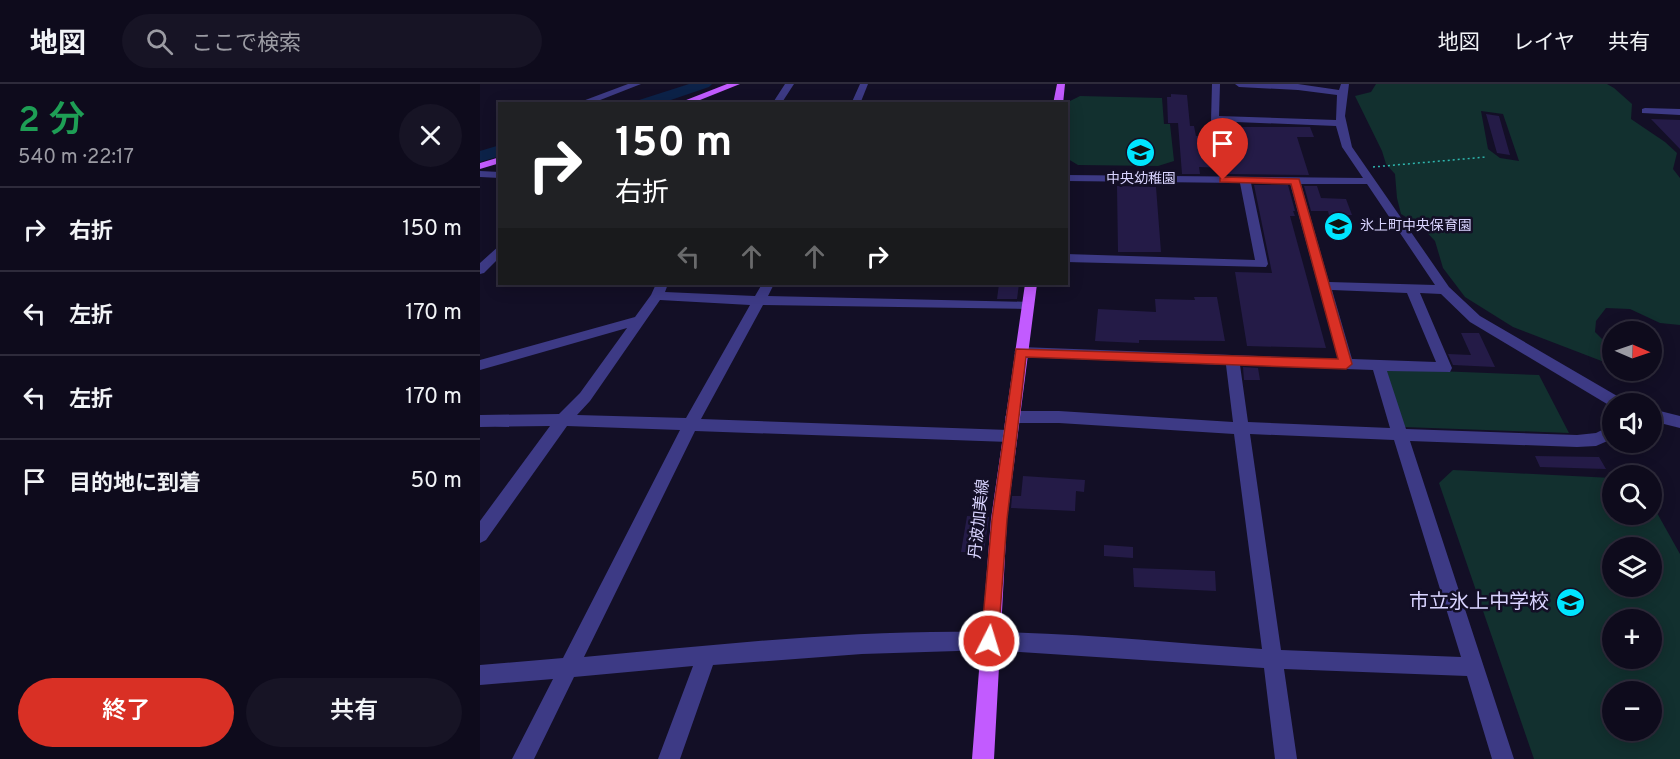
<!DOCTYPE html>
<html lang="ja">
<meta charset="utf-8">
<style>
body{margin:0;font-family:Overpass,"Noto Sans JP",sans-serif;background:#171425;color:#f1f3f6;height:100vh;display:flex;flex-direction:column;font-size:22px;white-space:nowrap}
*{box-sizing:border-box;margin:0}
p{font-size:20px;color:#9b9ba3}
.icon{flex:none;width:33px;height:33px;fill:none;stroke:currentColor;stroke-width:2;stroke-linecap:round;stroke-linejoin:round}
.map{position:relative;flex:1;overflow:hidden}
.sheet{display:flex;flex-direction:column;background:#0e0b1c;width:480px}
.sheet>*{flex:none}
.hud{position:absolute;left:18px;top:18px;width:570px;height:183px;border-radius:0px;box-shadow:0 3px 15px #0003,0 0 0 2px #2e2b3b;background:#202124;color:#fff;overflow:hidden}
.needle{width:39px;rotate:92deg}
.tools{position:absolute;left:1122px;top:237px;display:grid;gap:12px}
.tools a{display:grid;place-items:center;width:60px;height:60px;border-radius:50%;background:#0e0b1c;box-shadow:0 3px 15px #0003,0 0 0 2px #2e2b3b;font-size:30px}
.pin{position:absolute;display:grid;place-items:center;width:51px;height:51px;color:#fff;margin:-62px -26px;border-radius:50% 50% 50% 0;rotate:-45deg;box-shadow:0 0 6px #0007}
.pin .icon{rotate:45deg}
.me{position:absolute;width:66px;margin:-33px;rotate:5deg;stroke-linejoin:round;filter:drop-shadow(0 0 4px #0008)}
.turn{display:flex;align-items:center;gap:21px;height:126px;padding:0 18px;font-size:27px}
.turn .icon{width:78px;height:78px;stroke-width:2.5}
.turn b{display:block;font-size:42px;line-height:51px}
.lanes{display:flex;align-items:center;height:57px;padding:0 18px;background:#0003;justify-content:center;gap:30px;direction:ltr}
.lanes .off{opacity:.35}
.round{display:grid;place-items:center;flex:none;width:63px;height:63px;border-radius:32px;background:#171425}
.overview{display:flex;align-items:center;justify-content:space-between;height:102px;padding:0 18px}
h1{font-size:36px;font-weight:600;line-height:45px;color:#1e9e55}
.primary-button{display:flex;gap:12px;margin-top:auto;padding:12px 18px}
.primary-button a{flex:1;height:69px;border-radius:36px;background:#d93025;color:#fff;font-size:24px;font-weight:600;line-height:69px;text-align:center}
.primary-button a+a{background:#171425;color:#f1f3f6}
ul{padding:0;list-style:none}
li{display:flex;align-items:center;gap:18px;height:84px;padding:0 18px;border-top:2px solid #2e2b3b}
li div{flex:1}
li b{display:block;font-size:22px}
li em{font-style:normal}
header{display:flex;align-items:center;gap:36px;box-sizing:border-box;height:84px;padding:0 30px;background:#0e0b1c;border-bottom:2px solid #2e2b3b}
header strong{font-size:28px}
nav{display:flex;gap:33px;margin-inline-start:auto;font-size:21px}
.search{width:420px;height:54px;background:#171425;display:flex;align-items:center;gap:15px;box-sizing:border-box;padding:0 21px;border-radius:33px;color:#9b9ba3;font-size:22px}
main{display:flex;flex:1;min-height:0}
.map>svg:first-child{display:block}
.green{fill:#12302f;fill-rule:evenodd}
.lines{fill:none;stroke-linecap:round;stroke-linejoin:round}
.river{fill:#0c2248;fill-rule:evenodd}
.building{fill:#241b47}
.path{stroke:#2fb8b0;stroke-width:1.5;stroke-dasharray:2 3;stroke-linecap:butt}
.minor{fill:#3d3a85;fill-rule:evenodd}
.major{fill:#c25bff;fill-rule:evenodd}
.route{fill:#d93025;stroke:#8d1f18;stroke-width:1.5}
.labels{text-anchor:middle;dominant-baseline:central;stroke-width:5;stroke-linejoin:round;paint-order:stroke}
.far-poi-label{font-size:14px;fill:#d9d4ff;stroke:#130f26}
.street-label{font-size:16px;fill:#d9d4ff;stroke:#130f26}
.near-poi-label{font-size:20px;fill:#d9d4ff;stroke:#130f26;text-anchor:end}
</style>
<header>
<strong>地図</strong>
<div class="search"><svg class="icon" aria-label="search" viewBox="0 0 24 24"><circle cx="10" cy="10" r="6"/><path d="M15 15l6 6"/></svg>ここで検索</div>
<nav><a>地図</a><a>レイヤ</a><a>共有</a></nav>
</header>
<main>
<section class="sheet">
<div class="overview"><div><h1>2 分</h1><p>540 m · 22:17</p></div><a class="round"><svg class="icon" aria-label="close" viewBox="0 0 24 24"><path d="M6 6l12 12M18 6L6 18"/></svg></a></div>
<ul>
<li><svg class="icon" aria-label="right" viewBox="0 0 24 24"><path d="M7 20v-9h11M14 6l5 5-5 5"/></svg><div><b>右折</b></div><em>150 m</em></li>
<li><svg class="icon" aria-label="left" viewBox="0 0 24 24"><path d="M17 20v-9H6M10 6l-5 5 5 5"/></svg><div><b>左折</b></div><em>170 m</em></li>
<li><svg class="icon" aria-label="left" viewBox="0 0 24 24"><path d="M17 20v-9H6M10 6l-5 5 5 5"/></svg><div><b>左折</b></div><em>170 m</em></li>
<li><svg class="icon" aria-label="arrive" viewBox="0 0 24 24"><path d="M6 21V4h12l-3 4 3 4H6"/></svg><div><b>目的地に到着</b></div><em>50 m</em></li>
</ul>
<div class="primary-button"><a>終了</a><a>共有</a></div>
</section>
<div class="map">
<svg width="1200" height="675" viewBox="0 0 1200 675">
<rect width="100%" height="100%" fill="#130f26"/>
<!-- green -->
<path class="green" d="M896,0H1127L1134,4L1152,20L1151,35L1185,58L1197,69L1193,85L1200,94V241L1180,239L1150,225L1126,224L1116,237L1115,248L1132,265V281L1033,243L985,213L963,184L955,157L941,142L921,130L917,114L915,90L906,80L902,67L875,12L891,8ZM1001,27L1023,30L1039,77L1020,74L1008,65Z
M600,12L682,14L684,40H690L694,77L678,82L598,81L588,75L586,19Z
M906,285L1059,291L1089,349L924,343Z
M973,386L1132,394V430H1172V420L1200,470V675H1054L959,399ZM1132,464H1172V502H1132ZM1132,536H1172V574H1132ZM1132,608H1172V646H1132Z"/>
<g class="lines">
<!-- river -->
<path class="river" d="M209,0H232L229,3L179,20H154L156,17Z
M20,61V72L0,78V67Z"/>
</g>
<!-- building -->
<path class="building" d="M691,10L707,11L710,42H714L716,52H742L740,43H830L834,53H817L829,91L748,90L747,84L719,83L720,90H702L698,39H688L687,13H691Z
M1006,30L1019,32L1030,71L1017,69Z
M1171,35L1200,36V65Z
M774,101H808L815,127H813L815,132H810L846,264L767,262L755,188L792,189Z
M637,102L676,103L681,168H638Z
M824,102H837L841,114L866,115L872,131H849L848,127H831Z
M519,200H539L537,215H517Z
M714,213H737L745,257L659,256V259L615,257L618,225L676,228L675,215L715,216Z
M981,249H999L1015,283L973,281L968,270L991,271Z
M763,283L778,284L780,296H764Z
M1055,372L1119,373L1126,385L1060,383Z
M543,392L605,396L604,408L596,407L595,427L531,424L532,412H541Z
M487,432L509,433L504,468H481Z
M624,461L653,463V474L624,472Z
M653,484L735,487L736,507L654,503Z"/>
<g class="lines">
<!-- path -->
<path class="path" d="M893,83L1006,73"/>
<!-- minor -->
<path class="minor" d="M148,0H161L110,20L100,18Z
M305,0H314L301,20H292Z
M380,0H388L380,20H371Z
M732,0H740L739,32L856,36L857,11L818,6L759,3L755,0H818L859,6L861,0H869L865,32L872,63L969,203L1000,232L1144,316L1146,320H1132V323L990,238L961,210L940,209L972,284L970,288L907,287L926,345L1097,351L1116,349L1132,341V355L1116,362L1097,363L930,357L1034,675H1012L987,592L804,585L817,675H795L784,584L509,566L382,570L233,581L200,675H178L213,582L94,593L54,675H32L73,595L0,601V581L83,574L200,346L87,342L6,456L0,459V437L70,342L0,343V331L79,330L100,309L147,244L0,286V276L155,233L171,211L176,200H188L185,208L275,212L282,200H294L288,212L553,218L554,221L548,225L283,221L221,335L529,346L534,348L537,352L534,356L529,358L215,347L104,573C238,561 373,545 509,548C599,549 691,559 782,565L754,350L579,339H532L527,337L525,333L527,329L532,327H579L753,338L746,281L541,273L534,268L541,263L858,275L810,99H771L788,180L786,183L586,178V170L775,176L760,99L586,97V91L883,94L862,63L856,42L731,37ZM821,100H887L955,201L849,198ZM852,206L927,209L956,278L872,275ZM180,216L270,221L206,334L97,331L110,317ZM760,281L893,286L910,344L768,338ZM770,350L914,356L981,573L801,566Z
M1165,24L1200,25V31L1162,29V25Z
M0,87L20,88V94L0,93Z
M20,161V173L4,189L0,190V179Z
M1172,325L1200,332V344L1172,337Z"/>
<!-- major -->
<path class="major" d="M247,0H260L210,20H196Z
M577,0H585L583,20H573Z
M20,73V79L0,85V79Z
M545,200H557L527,435L514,675H492L511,435Z"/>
</g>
<!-- route -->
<path class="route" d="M743,93L819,95L872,280L866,285L546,273L527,435L518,557L515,563L509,565L503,563L501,557L512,435L536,265L858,275L811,100L740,98V94Z"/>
<!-- icons -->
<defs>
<symbol id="school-disc" viewBox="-11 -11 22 22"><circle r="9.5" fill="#00e5ff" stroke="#130f26"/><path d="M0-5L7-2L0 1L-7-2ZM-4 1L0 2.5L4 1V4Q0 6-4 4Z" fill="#111"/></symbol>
</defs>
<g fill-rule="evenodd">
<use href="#school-disc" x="644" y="52" width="33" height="33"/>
<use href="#school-disc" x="842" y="126" width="33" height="33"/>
<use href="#school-disc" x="1074" y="502" width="33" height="33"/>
</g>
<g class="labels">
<!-- far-poi labels -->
<g class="far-poi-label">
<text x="661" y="95">中央幼稚園</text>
<text x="880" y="142" text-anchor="start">氷上町中央保育園</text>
</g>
<!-- street labels -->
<g class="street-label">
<text transform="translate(500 435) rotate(-84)">丹波加美線</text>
</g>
<!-- near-poi labels -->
<g class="near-poi-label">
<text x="1069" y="519">市立氷上中学校</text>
</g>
</g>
</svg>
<div class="tools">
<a><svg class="needle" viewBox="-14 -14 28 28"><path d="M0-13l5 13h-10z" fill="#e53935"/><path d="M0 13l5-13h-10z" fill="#9b9ba3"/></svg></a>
<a><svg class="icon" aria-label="sound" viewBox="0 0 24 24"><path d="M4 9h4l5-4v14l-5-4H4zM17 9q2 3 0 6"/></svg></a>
<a><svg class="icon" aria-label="search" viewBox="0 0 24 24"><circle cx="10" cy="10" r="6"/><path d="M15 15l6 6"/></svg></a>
<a><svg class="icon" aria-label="layers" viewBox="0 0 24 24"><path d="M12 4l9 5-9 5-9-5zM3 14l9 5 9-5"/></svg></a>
<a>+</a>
<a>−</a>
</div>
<div class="pin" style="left:743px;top:96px;background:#d93025"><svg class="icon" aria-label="arrive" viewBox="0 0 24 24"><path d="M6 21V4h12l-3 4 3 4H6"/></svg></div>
<svg class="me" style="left:509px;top:557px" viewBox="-20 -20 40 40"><circle r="17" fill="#d93025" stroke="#fff" stroke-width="3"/><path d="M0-11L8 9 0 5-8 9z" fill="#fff"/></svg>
<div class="hud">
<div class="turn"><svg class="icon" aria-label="right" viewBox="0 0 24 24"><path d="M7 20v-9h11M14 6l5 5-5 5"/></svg><div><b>150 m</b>右折</div></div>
<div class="lanes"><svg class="icon off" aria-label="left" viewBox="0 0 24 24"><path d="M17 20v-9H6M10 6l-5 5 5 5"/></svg><svg class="icon off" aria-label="ahead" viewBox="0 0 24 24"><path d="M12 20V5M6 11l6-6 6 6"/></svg><svg class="icon off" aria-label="ahead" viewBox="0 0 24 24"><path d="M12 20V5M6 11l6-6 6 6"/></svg><svg class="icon" aria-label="right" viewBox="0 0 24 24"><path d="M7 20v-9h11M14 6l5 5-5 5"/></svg></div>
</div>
</div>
</main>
